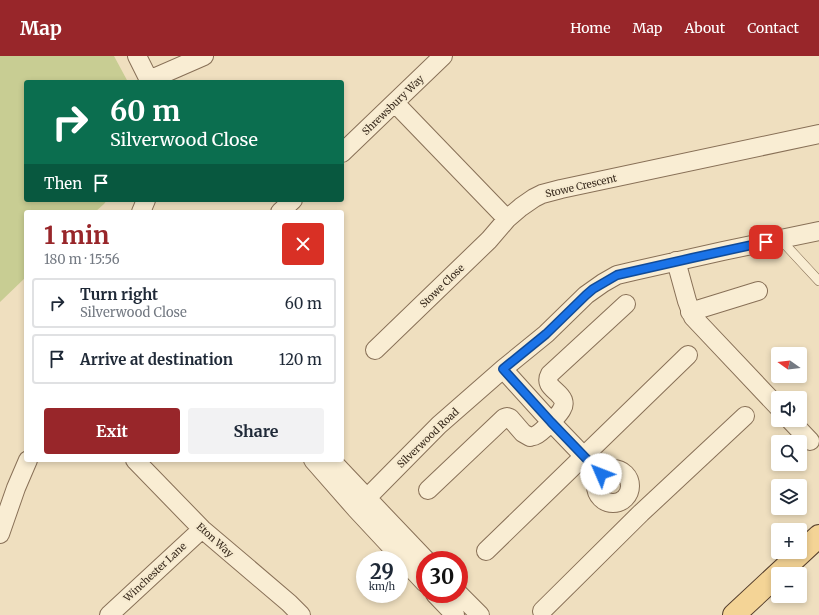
<!DOCTYPE html>
<meta charset="utf-8">
<style>
body{margin:0;font-family:Merriweather,serif;background:#f2f2f3;color:#1f2937;height:100vh;display:flex;flex-direction:column;font-size:15px;white-space:nowrap}
*{box-sizing:border-box;margin:0}
p{font-size:13px;color:#747a83}
.icon{flex:none;width:22px;height:22px;fill:none;stroke:currentColor;stroke-width:2;stroke-linecap:round;stroke-linejoin:round}
.map{position:relative;flex:1;overflow:hidden}
.sheet{position:absolute;left:24px;top:154px;width:320px;height:252px;display:flex;flex-direction:column;background:#fff;border-radius:4px;box-shadow:0 2px 6px #0003}
.sheet>*{flex:none}
.hud{position:absolute;left:24px;top:24px;width:320px;height:122px;border-radius:4px;box-shadow:0 2px 6px #0003;background:#0b6e4f;color:#fff;overflow:hidden}
.needle{width:26px;rotate:284deg}
.tools{position:absolute;left:771px;top:291px;display:grid;gap:8px}
.tools a{display:grid;place-items:center;width:36px;height:36px;border-radius:4px;background:#fff;box-shadow:0 2px 6px #0003;font-size:20px}
.speed{position:absolute;left:356px;top:495px;display:flex;gap:8px;font-size:20px;font-weight:700;text-align:center}
.speed>*{display:grid;place-content:center;width:52px;height:52px;border-radius:50%;background:#fff;box-shadow:0 2px 6px #0003;line-height:1}
.speed small{font-size:10px;font-weight:400}
.speed .limit{border:6px solid #d22;background:#fff;color:#111}
.pin{position:absolute;display:grid;place-items:center;width:34px;height:34px;color:#fff;margin:-17px;border-radius:8px;box-shadow:0 2px 6px #0006}
.me{position:absolute;width:44px;margin:-22px;rotate:314deg;stroke-linejoin:round;filter:drop-shadow(0 0 3px #0008)}
.turn{display:flex;align-items:center;gap:14px;height:84px;padding:0 20px;font-size:18px}
.turn .icon{width:52px;height:52px;stroke-width:2.5}
.turn b{display:block;font-size:28px;line-height:34px}
.then{display:flex;align-items:center;height:38px;padding:0 20px;background:#0003;gap:8px;font-size:15px}
.round{display:grid;place-items:center;flex:none;width:42px;height:42px;border-radius:4px;background:#f2f2f3}
.summary{display:flex;align-items:center;justify-content:space-between;height:68px;padding:0 20px}
h1{font-size:24px;font-weight:700;line-height:30px;color:#98262a}
.primary-button{display:flex;gap:8px;margin-top:auto;padding:8px 20px}
.primary-button a{flex:1;height:46px;border-radius:4px;background:#98262a;color:#fff;font-size:16px;font-weight:700;line-height:46px;text-align:center}
.primary-button a+a{background:#f2f2f3;color:#1f2937}
ul{padding:0;list-style:none}
li{display:flex;align-items:center;gap:12px;height:50px;margin:0 8px 6px;padding:0 12px;border:2px solid #e0e1e3;border-radius:4px}
li div{flex:1}
li b{display:block;font-size:15px}
li em{font-style:normal}
header{display:flex;align-items:center;gap:24px;box-sizing:border-box;height:56px;padding:0 20px;background:#98262a;color:#fff}
header strong{font-size:19px}
nav{display:flex;gap:22px;margin-inline-start:auto;font-size:14px}
.map>svg:first-child{display:block}
.green{fill:#c8cd93}
.lines{fill:none;stroke-linecap:round;stroke-linejoin:round}
.service-casing{stroke:#887057;stroke-width:10}
.minor-casing{stroke:#887057;stroke-width:20}
.primary-casing{stroke:#553e2c;stroke-width:24}
.service{stroke:#f9edd3;stroke-width:9}
.minor{stroke:#f9edd3;stroke-width:18}
.primary{stroke:#f4d496;stroke-width:22}
.route-casing{stroke:#114b97;stroke-width:10}
.route{stroke:#1a73e8;stroke-width:7}
.labels{text-anchor:middle;dominant-baseline:central;stroke-width:4;stroke-linejoin:round;paint-order:stroke}
.street-label{font-size:10px;fill:#37291c;stroke:#f6eacf}
</style>
<header>
<strong>Map</strong>
<nav><a>Home</a><a>Map</a><a>About</a><a>Contact</a></nav>
</header>
<div class="map">
<svg width="819" height="559" viewBox="0 0 819 559">
<rect width="100%" height="100%" fill="#efdfbf"/>
<!-- green -->
<path class="green" d="M0,0H114L128,26H26V144H107L104,148L95,156H26V221L0,246Z"/>
<g class="lines">
<defs>
<path id="service" d="M780,183L819,225"/>
<path id="minor" d="M137,0L150,26
M149,24L204,0
M395,47L507,163
M342,97L443,0
M141,156L146,144
M280,156L293,144
M676,205L687,245L693,261L778,351
M690,256L758,235
M375,294L489,184L507,163L521,151L534,142L542,138L561,133L819,78
M503,313L551,366L601,418
M790,364L810,385
M135,404L202,473L289,547L301,559
M313,404L356,453L425,527
M331,404L367,442L426,504
M596 430a17 17 0 1 1 34 0a17 17 0 1 1-34 0Z
M428,434L504,362L507,361L510,362L523,377L530,381C532,380 533,381 536,379C541,377 560,358 562,353C564,350 564,347 563,344C559,334 543,331 550,318L626,248
M356,453L439,369L503,313L546,278L586,239L603,227L617,219L634,215L723,195L819,175
M0,478L16,432L28,404
M486,495L688,299
M435,538L455,559
M459,538L480,559
M542,555L641,457L745,360
M109,559L202,473"/>
<path id="primary" d="M734,559L819,480"/>
</defs>
<!-- service casing -->
<use href="#service" class="service-casing"/>
<!-- minor casing -->
<use href="#minor" class="minor-casing"/>
<!-- primary casing -->
<use href="#primary" class="primary-casing"/>
<!-- service -->
<use href="#service" class="service"/>
<!-- minor -->
<use href="#minor" class="minor"/>
<!-- primary -->
<use href="#primary" class="primary"/>
</g>
<g class="lines">
<defs>
<path id="route" d="M601,418L551,366L503,313L546,278L586,239L593,233L617,219L692,202L766,186"/>
</defs>
<!-- route casing -->
<use href="#route" class="route-casing"/>
<!-- route -->
<use href="#route" class="route"/>
</g>
<g class="labels">
<!-- street labels -->
<g class="street-label">
<text transform="translate(393 49) rotate(-44)">Shrewsbury Way</text>
<text transform="translate(581 130) rotate(-13)">Stowe Crescent</text>
<text transform="translate(442 230) rotate(-44)">Stowe Close</text>
<text transform="translate(428 382) rotate(-44)">Silverwood Road</text>
<text transform="translate(215 484) rotate(42)">Eton Way</text>
<text transform="translate(155 516) rotate(-43)">Winchester Lane</text>
</g>
</g>
</svg>
<div class="tools">
<a><svg class="needle" viewBox="-14 -14 28 28"><path d="M0-13l5 13h-10z" fill="#e53935"/><path d="M0 13l5-13h-10z" fill="#747a83"/></svg></a>
<a><svg class="icon" aria-label="sound" viewBox="0 0 24 24"><path d="M4 9h4l5-4v14l-5-4H4zM17 9q2 3 0 6"/></svg></a>
<a><svg class="icon" aria-label="search" viewBox="0 0 24 24"><circle cx="10" cy="10" r="6"/><path d="M15 15l6 6"/></svg></a>
<a><svg class="icon" aria-label="layers" viewBox="0 0 24 24"><path d="M12 4l9 5-9 5-9-5zM3 14l9 5 9-5"/></svg></a>
<a>+</a>
<a>−</a>
</div>
<div class="speed"><div>29<small>km/h</small></div><div class="limit">30</div></div>
<div class="pin" style="left:766px;top:186px;background:#d93025"><svg class="icon" aria-label="arrive" viewBox="0 0 24 24"><path d="M6 21V4h12l-3 4 3 4H6"/></svg></div>
<svg class="me" style="left:601px;top:418px" viewBox="-20 -20 40 40"><circle r="19" fill="#fff"/><path d="M0-13L10 11 0 6-10 11z" fill="#1a73e8"/></svg>
<div class="hud">
<div class="turn"><svg class="icon" aria-label="right" viewBox="0 0 24 24"><path d="M7 20v-9h11M14 6l5 5-5 5"/></svg><div><b>60 m</b>Silverwood Close</div></div>
<div class="then">Then<svg class="icon" aria-label="arrive" viewBox="0 0 24 24"><path d="M6 21V4h12l-3 4 3 4H6"/></svg></div>
</div>
<section class="sheet">
<div class="summary"><div><h1>1 min</h1><p>180 m · 15:56</p></div><a class="round" style="background:#d93025;color:#fff"><svg class="icon" aria-label="close" viewBox="0 0 24 24"><path d="M6 6l12 12M18 6L6 18"/></svg></a></div>
<ul>
<li><svg class="icon" aria-label="right" viewBox="0 0 24 24"><path d="M7 20v-9h11M14 6l5 5-5 5"/></svg><div><b>Turn right</b><p>Silverwood Close</p></div><em>60 m</em></li>
<li><svg class="icon" aria-label="arrive" viewBox="0 0 24 24"><path d="M6 21V4h12l-3 4 3 4H6"/></svg><div><b>Arrive at destination</b></div><em>120 m</em></li>
</ul>
<div class="primary-button"><a>Exit</a><a>Share</a></div>
</section>
</div>
